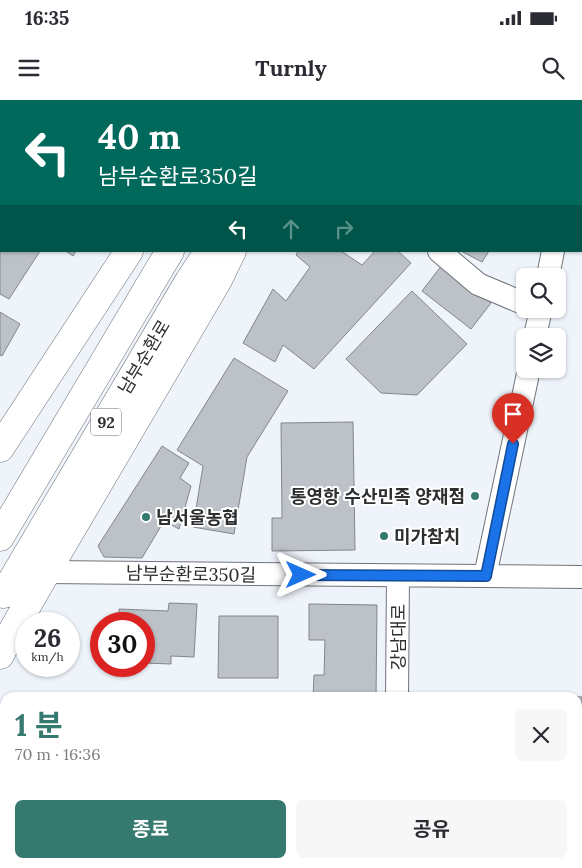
<!DOCTYPE html>
<html lang="ko">
<meta charset="utf-8">
<style>
body{margin:0;font-family:Lora,"Noto Sans KR",serif;background:#f7f7f7;color:#2b2b33;height:100vh;display:flex;flex-direction:column;font-size:19px;white-space:nowrap}
*{box-sizing:border-box;margin:0}
p{font-size:16px;color:#7c7c81}
.icon{flex:none;width:28px;height:28px;fill:none;stroke:currentColor;stroke-width:2;stroke-linecap:round;stroke-linejoin:round}
.map{position:relative;flex:1;overflow:hidden}
.drawer{position:absolute;left:0px;top:592px;width:582px;height:176px;display:flex;flex-direction:column;background:#fff;border-radius:15px 15px 0 0;box-shadow:0 1px 4px #0004}
.drawer>*{flex:none}
.hud{position:absolute;left:0px;top:0px;width:582px;height:152px;box-shadow:0 1px 4px #0004;background:#00695c;color:#fff;overflow:hidden}
.tools{position:absolute;left:516px;top:168px;display:grid;gap:10px}
.tools a{display:grid;place-items:center;width:50px;height:50px;border-radius:8px;background:#fff;box-shadow:0 1px 4px #0004;font-size:25px}
.speed{position:absolute;left:15px;top:512px;display:flex;gap:10px;font-size:25px;font-weight:700;text-align:center}
.speed>*{display:grid;place-content:center;width:65px;height:65px;border-radius:50%;background:#fff;box-shadow:0 1px 4px #0004;line-height:1}
.speed small{font-size:12px;font-weight:400}
.speed .limit{border:8px solid #d22;background:#fff;color:#111}
.pin{position:absolute;display:grid;place-items:center;width:42px;height:42px;color:#fff;margin:-51px -21px;border-radius:50% 50% 50% 0;rotate:-45deg;box-shadow:0 0 5px #0007}
.pin .icon{rotate:45deg}
.me{position:absolute;width:55px;margin:-28px;rotate:90deg;stroke-linejoin:round;filter:drop-shadow(0 0 4px #0008)}
.turn{display:flex;align-items:center;gap:18px;height:105px;padding:0 15px;font-size:22px}
.turn .icon{width:65px;height:65px;stroke-width:2.5}
.turn b{display:block;font-size:35px;line-height:42px}
.lanes{display:flex;align-items:center;height:48px;padding:0 15px;background:#0003;justify-content:center;gap:25px;direction:ltr}
.lanes .off{opacity:.35}
.round{display:grid;place-items:center;flex:none;width:52px;height:52px;border-radius:8px;background:#f7f7f7}
.overview{display:flex;align-items:center;justify-content:space-between;height:85px;padding:0 15px}
h1{font-size:30px;font-weight:700;line-height:38px;color:#367a6f}
.button{display:flex;gap:10px;margin-top:auto;padding:10px 15px}
.button a{flex:1;height:58px;border-radius:8px;background:#367a6f;color:#fff;font-size:20px;font-weight:700;line-height:58px;text-align:center}
.button a+a{background:#f7f7f7;color:#2b2b33}
.status{display:flex;justify-content:space-between;align-items:center;height:35px;padding:0 25px;background:#fff;direction:ltr}
.status svg{height:14px;fill:currentColor}
header{display:flex;justify-content:space-between;align-items:center;height:65px;padding:0 15px;background:#fff;font-size:22px;font-weight:700}
.map>svg:first-child{display:block}
.building{fill:#bdc1c8;stroke:#82878d}
.lines{fill:none;stroke-linecap:round;stroke-linejoin:round}
.street-casing{stroke:#70747a;stroke-width:24}
.secondary-casing{stroke:#70747a;stroke-width:29}
.primary-casing{stroke:#70747a;stroke-width:29}
.street{stroke:#fff;stroke-width:22}
.secondary{stroke:#fff;stroke-width:28}
.primary{stroke:#fff;stroke-width:28}
.route-casing{stroke:#114b97;stroke-width:12}
.route{stroke:#1a73e8;stroke-width:9}
.poi-dot{fill:#367a6f;stroke:#fff;stroke-width:2}
.labels{text-anchor:middle;dominant-baseline:central;stroke-width:4;stroke-linejoin:round;paint-order:stroke}
.shield{fill:#fff;stroke:#6b6d6e;stroke-width:1}
.shield-label{font-size:16px;font-weight:bold;fill:#2c2e30}
.street-label{font-size:18px;fill:#2c2e30;stroke:#fff}
.poi-label{font-size:18px;font-weight:bold;fill:#2c2e30;stroke:#fff;text-anchor:start}
</style>
<div class="status"><b>16:35</b><svg viewBox="0 0 49 12"><path d="M0 12V9h3v3zM5 12V6h3v6zM10 12V3h3v9zM15 12V0h3v12zM26 1h20v11H26zM47 4h2v5h-2z"/></svg></div>
<header><svg class="icon" aria-label="menu" viewBox="0 0 24 24"><path d="M4 6h16M4 12h16M4 18h16"/></svg>Turnly<svg class="icon" aria-label="search" viewBox="0 0 24 24"><circle cx="10" cy="10" r="6"/><path d="M15 15l6 6"/></svg></header>
<div class="map">
<svg width="582" height="768" viewBox="0 0 582 768">
<rect width="100%" height="100%" fill="#eff4fb"/>
<!-- building -->
<path class="building" d="M0,0H131L130,1H1V151H40L9,199L0,194Z
M427,0H524L527,1H426Z
M66,151H76L73,156Z
M298,151H341L362,165L375,151H398L411,163L314,269L283,245L275,262L243,243L273,189L286,201L310,167L296,155Z
M461,151H489L482,162Z
M442,165L491,203L471,229L422,191Z
M412,191L467,244L417,295L381,293L346,259Z
M0,212L20,224L2,256L0,255Z
M234,258L288,291L247,357L234,434L193,427L203,366L177,350Z
M353,322L355,450L272,451V418H282L281,323Z
M162,346L189,363L180,378L191,386L179,429L164,421L142,458L104,457L98,446Z
M169,503L197,504L194,557L171,556V564L144,563V524H119V509L168,511Z
M309,504L377,505L376,598H313L314,575H324L325,540H309Z
M219,516H278V578H218Z
M189,596L233,597V598H189Z
M542,596L582,597V695H578V598H542Z"/>
<g class="lines">
<defs>
<path id="street" d="M180,0L182,1
M581,19L582,15
M439,151L478,184L525,204
M548,176L553,151
M535,236L541,209
M47,472L582,477
M485,476L529,269
M397,598L398,476
M396,768V764"/>
<path id="secondary" d="M0,348L129,151
M40,483L218,180L232,151"/>
<path id="primary" d="M251,1V0
M307,1V0
M0,437L170,151
M4,494L189,181L209,151
M0,555L10,535L40,483
M0,678L5,685
M195,764L212,768
M0,765L58,768"/>
</defs>
<!-- street casing -->
<use href="#street" class="street-casing"/>
<!-- secondary casing -->
<use href="#secondary" class="secondary-casing"/>
<!-- primary casing -->
<use href="#primary" class="primary-casing"/>
<!-- street -->
<use href="#street" class="street"/>
<!-- secondary -->
<use href="#secondary" class="secondary"/>
<!-- primary -->
<use href="#primary" class="primary"/>
</g>
<g class="lines">
<defs>
<path id="route" d="M301,475L486,476L513,344"/>
</defs>
<!-- route casing -->
<use href="#route" class="route-casing"/>
<!-- route -->
<use href="#route" class="route"/>
</g>
<!-- markers -->
<g class="poi-dot">
<circle cx="475" cy="396" r="5"/>
<circle cx="146" cy="417" r="5"/>
<circle cx="384" cy="436" r="5"/>
</g>
<g class="labels">
<!-- shield labels -->
<rect class="shield" x="91" y="308.5" width="30" height="27" rx="4"/>
<g class="shield-label">
<text x="106" y="322">92</text>
</g>
<!-- street labels -->
<g class="street-label">
<text transform="translate(144 257) rotate(-59)">남부순환로</text>
<text transform="translate(191 474) rotate(1)">남부순환로350길</text>
<text transform="translate(398 537) rotate(-90)">강남대로</text>
</g>
<!-- poi labels -->
<g class="poi-label">
<text x="465" y="396" text-anchor="end">통영항 수산민족 양재점</text>
<text x="156" y="417">남서울농협</text>
<text x="394" y="436">미가참치</text>
</g>
</g>
</svg>
<div class="tools">
<a><svg class="icon" aria-label="search" viewBox="0 0 24 24"><circle cx="10" cy="10" r="6"/><path d="M15 15l6 6"/></svg></a>
<a><svg class="icon" aria-label="layers" viewBox="0 0 24 24"><path d="M12 4l9 5-9 5-9-5zM3 14l9 5 9-5"/></svg></a>
</div>
<div class="speed"><div>26<small>km/h</small></div><div class="limit">30</div></div>
<div class="pin" style="left:513px;top:344px;background:#d93025"><svg class="icon" aria-label="arrive" viewBox="0 0 24 24"><path d="M6 21V4h12l-3 4 3 4H6"/></svg></div>
<svg class="me" style="left:301px;top:475px" viewBox="-20 -20 40 40"><path d="M0-17L14 15 0 8-14 15z" fill="#1a73e8" stroke="#fff" stroke-width="4"/></svg>
<div class="hud">
<div class="turn"><svg class="icon" aria-label="left" viewBox="0 0 24 24"><path d="M17 20v-9H6M10 6l-5 5 5 5"/></svg><div><b>40 m</b>남부순환로350길</div></div>
<div class="lanes"><svg class="icon" aria-label="left" viewBox="0 0 24 24"><path d="M17 20v-9H6M10 6l-5 5 5 5"/></svg><svg class="icon off" aria-label="ahead" viewBox="0 0 24 24"><path d="M12 20V5M6 11l6-6 6 6"/></svg><svg class="icon off" aria-label="right" viewBox="0 0 24 24"><path d="M7 20v-9h11M14 6l5 5-5 5"/></svg></div>
</div>
<section class="drawer">
<div class="overview"><div><h1>1 분</h1><p>70 m · 16:36</p></div><a class="round"><svg class="icon" aria-label="close" viewBox="0 0 24 24"><path d="M6 6l12 12M18 6L6 18"/></svg></a></div>
<div class="button"><a>종료</a><a>공유</a></div>
</section>
</div>
